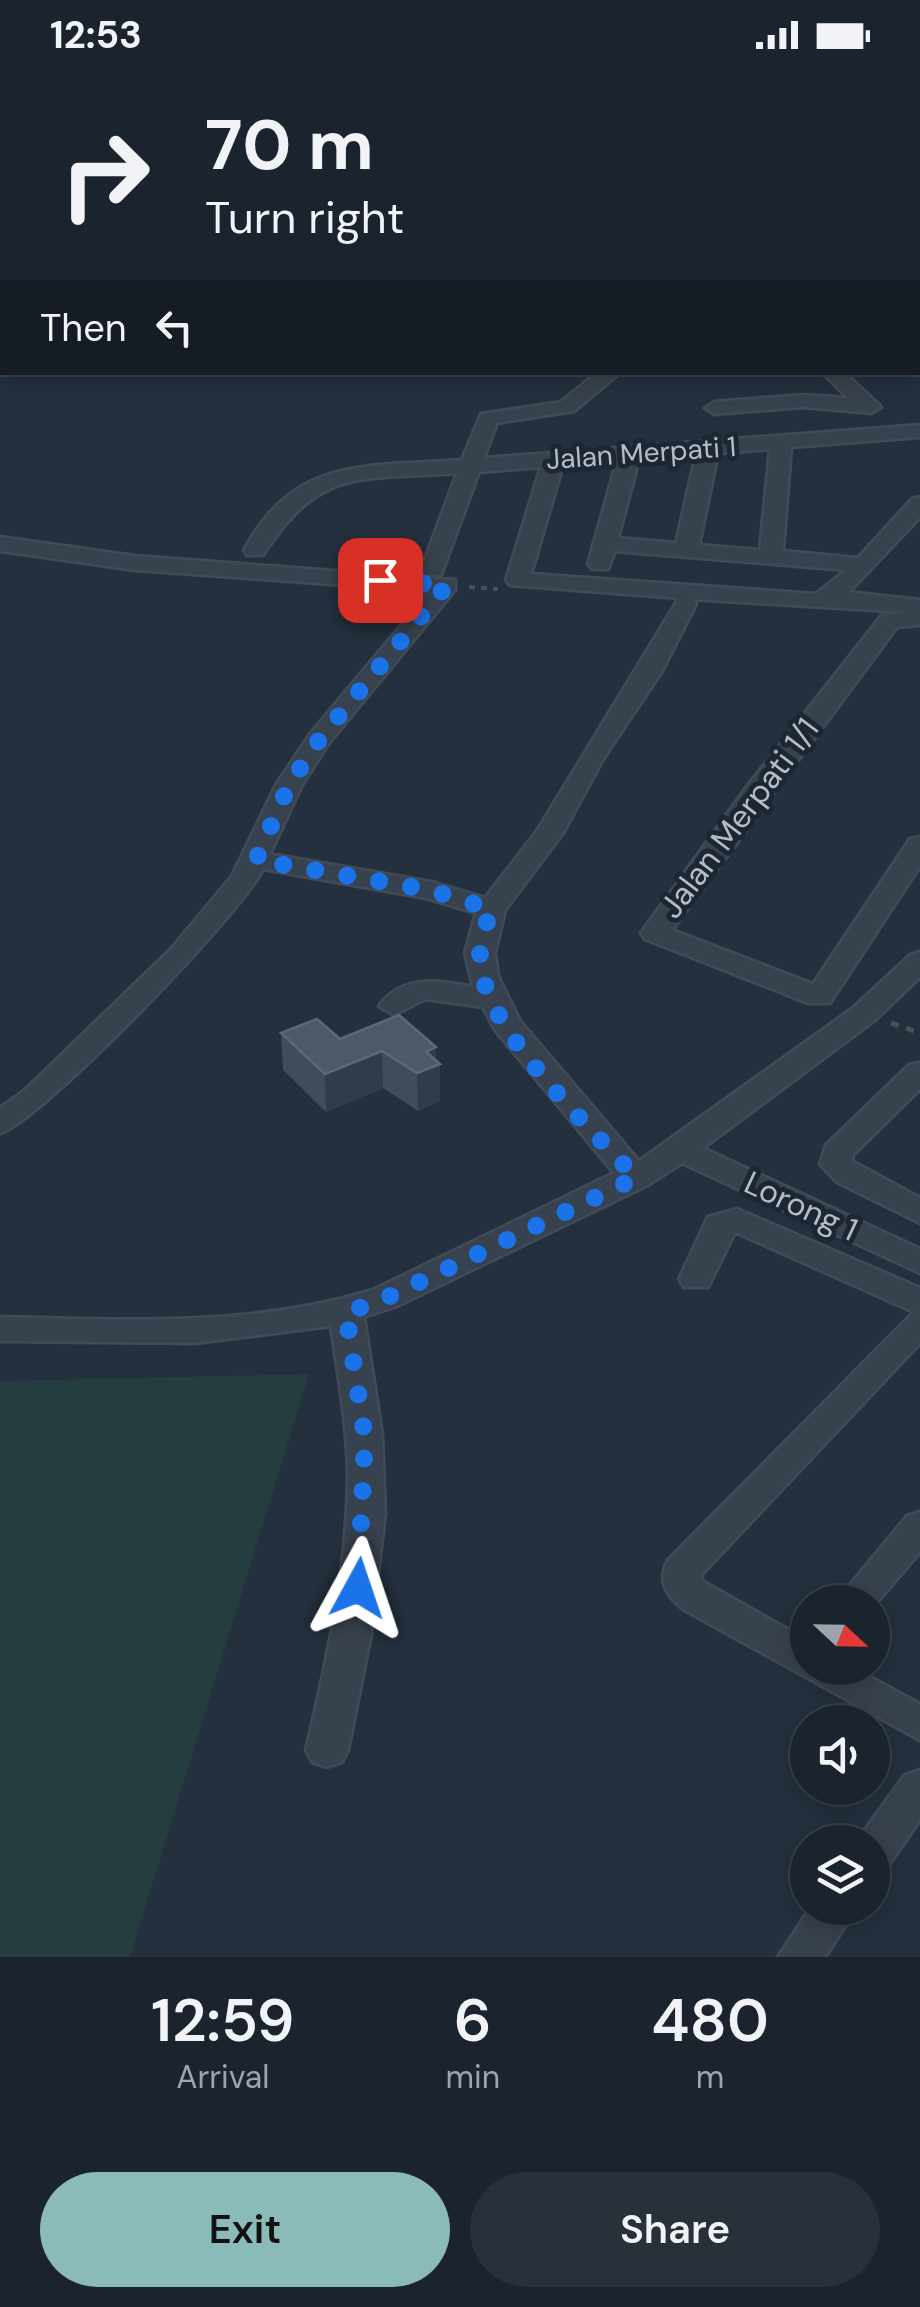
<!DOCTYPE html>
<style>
body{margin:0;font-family:"DM Sans",sans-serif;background:#28303a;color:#f1f3f6;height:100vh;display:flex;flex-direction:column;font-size:38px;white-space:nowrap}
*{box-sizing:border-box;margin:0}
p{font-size:32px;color:#a0a4aa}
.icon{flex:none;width:55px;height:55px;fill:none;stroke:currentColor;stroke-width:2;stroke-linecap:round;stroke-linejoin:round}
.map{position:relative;height:1887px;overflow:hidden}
.panel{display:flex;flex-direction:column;background:#1b242e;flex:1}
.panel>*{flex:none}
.top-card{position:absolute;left:0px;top:0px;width:920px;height:305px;box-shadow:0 5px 25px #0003,0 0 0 2px #39414a;background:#1b242e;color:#f1f3f6;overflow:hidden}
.needle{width:65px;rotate:112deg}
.controls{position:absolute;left:790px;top:1515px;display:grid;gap:20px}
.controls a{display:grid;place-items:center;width:100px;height:100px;border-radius:50%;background:#1b242e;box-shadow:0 5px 25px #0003,0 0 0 2px #39414a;font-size:50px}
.pin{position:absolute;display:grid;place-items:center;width:85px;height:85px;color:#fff;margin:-42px;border-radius:20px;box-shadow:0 5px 15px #0006}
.me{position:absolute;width:110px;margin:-55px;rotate:5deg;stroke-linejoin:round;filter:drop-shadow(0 0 8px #0008)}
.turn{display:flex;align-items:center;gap:35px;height:210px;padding:0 40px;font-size:45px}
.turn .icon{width:130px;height:130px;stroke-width:2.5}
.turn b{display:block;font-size:70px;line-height:85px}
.then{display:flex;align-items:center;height:95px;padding:0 40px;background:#0003;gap:20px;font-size:38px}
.eta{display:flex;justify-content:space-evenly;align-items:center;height:170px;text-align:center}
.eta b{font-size:60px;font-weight:600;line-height:70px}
.action{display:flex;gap:20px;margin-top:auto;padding:20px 40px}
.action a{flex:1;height:115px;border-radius:60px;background:#8bbbb9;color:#111;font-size:40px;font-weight:600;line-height:115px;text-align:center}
.action a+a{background:#28303a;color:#f1f3f6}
.status{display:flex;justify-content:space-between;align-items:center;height:70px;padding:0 50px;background:#1b242e;direction:ltr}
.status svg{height:28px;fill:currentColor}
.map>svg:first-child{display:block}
.green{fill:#263d3f}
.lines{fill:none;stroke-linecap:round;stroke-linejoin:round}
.river{fill:#17273c;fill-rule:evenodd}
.minor-casing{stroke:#414b57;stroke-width:5}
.path-far1{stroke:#3f5657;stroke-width:4;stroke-dasharray:6 6;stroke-linecap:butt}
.path{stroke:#3f5657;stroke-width:5;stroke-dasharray:8 8;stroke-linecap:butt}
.minor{fill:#38424e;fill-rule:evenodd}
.rail-casing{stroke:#5a6675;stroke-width:8}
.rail{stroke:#1d2733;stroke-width:5;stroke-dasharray:14;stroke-linecap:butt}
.wall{fill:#3f4c5c}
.shaded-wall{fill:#2f3c4b}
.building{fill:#4b5968;stroke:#5c6877;stroke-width:2.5}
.route{stroke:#1a73e8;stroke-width:18;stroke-dasharray:0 32.4}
.labels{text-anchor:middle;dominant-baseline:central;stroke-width:10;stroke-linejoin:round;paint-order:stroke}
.far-street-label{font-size:28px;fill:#b4bdc9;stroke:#1d2733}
.street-label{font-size:32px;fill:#b4bdc9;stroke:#1d2733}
</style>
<div class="status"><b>12:53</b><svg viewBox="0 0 49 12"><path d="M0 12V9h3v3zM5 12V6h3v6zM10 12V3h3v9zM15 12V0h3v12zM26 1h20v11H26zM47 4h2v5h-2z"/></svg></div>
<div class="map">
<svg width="920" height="1887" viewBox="0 0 920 1887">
<rect width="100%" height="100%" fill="#24303e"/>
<!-- green -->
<path class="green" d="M309,1304L130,1887H0V1311Z"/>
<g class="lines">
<!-- river -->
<path class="river" d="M920,1V19H918V2H914Z
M2,170V190L0,191V171Z"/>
<defs>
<path id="minor" d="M598,302H621L574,341L497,353L484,388L920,355V367L791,377L783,481L858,488L912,429L920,427V447L849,522L920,530V555L897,557L672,860L813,914L910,769L920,767V796L830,933H808L645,869L641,863L749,714L882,545L905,542L692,529L696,534L662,601L603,689L563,763L505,840L495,883L498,906L520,951L639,1091L853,938L910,885L920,882V907L875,950L703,1078L920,1179V1203L682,1093L648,1115L397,1236L364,1247L382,1365L385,1444L371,1564L348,1680L342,1692L327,1697L312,1692L306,1680C327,1591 347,1500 348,1408C348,1357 338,1306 331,1256L195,1273L0,1271V1247C126,1250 251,1257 373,1220L614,1103L495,960L483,937L425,929L394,945L379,936C402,904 439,910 473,917L465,883L476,843L426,828L263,799C243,842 39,1053 0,1063V1038L25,1020L171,879L232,806L276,715L310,664L430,521L135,500L0,481V467L135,486L455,510V520L329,673L302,715L270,784L431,812L485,828L537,761L679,528L510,515L506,510L541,397L479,402L441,505H425L421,500L457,403C360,411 321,395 263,485H247L244,480C296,385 367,397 462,390L481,344L561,332ZM770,379L760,480L699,475L718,383ZM696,385L676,473L618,468L639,389ZM617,391L588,494L592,499H608L615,481L846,500L816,524L531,504L563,395Z
M822,302H844L881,337L871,343L803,337L715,344L705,338L715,332L803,325L848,328Z
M920,993V1019L853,1085L852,1091L920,1128V1153L837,1112L820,1094L826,1075L909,995Z
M737,1139L920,1218V1273L702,1504V1511L808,1571V1598H853L920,1634V1670L683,1539C666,1525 657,1511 668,1490L914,1242L735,1162L708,1217H684L679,1209L708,1147Z
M920,1442V1482L872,1538V1532H836L907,1446Z
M920,1700V1750L887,1797L872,1802V1772H856L905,1705Z
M810,1838H857L825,1887H778Z"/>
</defs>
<!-- minor casing -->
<use href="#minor" class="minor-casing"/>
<!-- path-far1 -->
<path class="path-far1" d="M469,517L498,519"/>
<!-- path -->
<path class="path" d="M891,953L920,963"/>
<!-- minor -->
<use href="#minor" class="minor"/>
<defs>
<path id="rail" d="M397,0L407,2"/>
</defs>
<!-- rail casing -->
<use href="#rail" class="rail-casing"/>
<!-- rail -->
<use href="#rail" class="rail"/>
</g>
<!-- wall -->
<path class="wall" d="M281,963L436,977V991L440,994V1031L418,1041L383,1018L326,1042L283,1000Z"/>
<!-- shaded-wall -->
<path class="shaded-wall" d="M436,977V996L440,994V1031L418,1041L417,1003L426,982Z
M382,981L383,1018L326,1042L325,1004Z"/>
<!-- building -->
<path class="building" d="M399,945L436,977L426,982L440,994L417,1003L382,981L325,1004L281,963L317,949L340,969Z"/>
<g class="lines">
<!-- route -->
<path class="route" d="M358,1518L365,1368L346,1243L386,1228L636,1108C591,1057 477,954 480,884C480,869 487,853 491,839L430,820L256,790L289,715L319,670L447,515L380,510"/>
</g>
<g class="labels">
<!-- far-street labels -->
<g class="far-street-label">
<text transform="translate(641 383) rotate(-4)">Jalan Merpati 1</text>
</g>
<!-- street labels -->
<g class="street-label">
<text transform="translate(739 748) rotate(-53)">Jalan Merpati 1/1</text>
<text transform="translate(801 1136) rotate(25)">Lorong 1</text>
</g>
</g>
</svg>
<div class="controls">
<a><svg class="needle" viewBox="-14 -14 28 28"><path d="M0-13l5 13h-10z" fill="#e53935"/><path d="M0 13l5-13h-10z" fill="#a0a4aa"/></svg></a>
<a><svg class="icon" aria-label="sound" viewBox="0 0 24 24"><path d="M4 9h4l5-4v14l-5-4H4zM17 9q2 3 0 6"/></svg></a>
<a><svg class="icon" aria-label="layers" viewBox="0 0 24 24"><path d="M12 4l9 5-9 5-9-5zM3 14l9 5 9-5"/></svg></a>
</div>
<div class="pin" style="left:380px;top:510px;background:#d93025"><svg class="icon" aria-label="arrive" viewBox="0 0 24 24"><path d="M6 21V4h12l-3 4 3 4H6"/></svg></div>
<svg class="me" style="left:358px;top:1518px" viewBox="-20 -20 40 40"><path d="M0-17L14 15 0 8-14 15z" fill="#1a73e8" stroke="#fff" stroke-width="4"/></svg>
<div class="top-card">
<div class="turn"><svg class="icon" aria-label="right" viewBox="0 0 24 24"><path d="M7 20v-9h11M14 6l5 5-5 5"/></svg><div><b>70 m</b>Turn right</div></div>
<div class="then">Then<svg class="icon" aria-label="left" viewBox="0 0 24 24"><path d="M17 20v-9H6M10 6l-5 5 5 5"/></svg></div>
</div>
</div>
<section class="panel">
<div class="eta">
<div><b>12:59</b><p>Arrival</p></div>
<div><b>6</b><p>min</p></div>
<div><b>480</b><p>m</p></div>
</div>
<div class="action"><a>Exit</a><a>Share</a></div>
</section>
